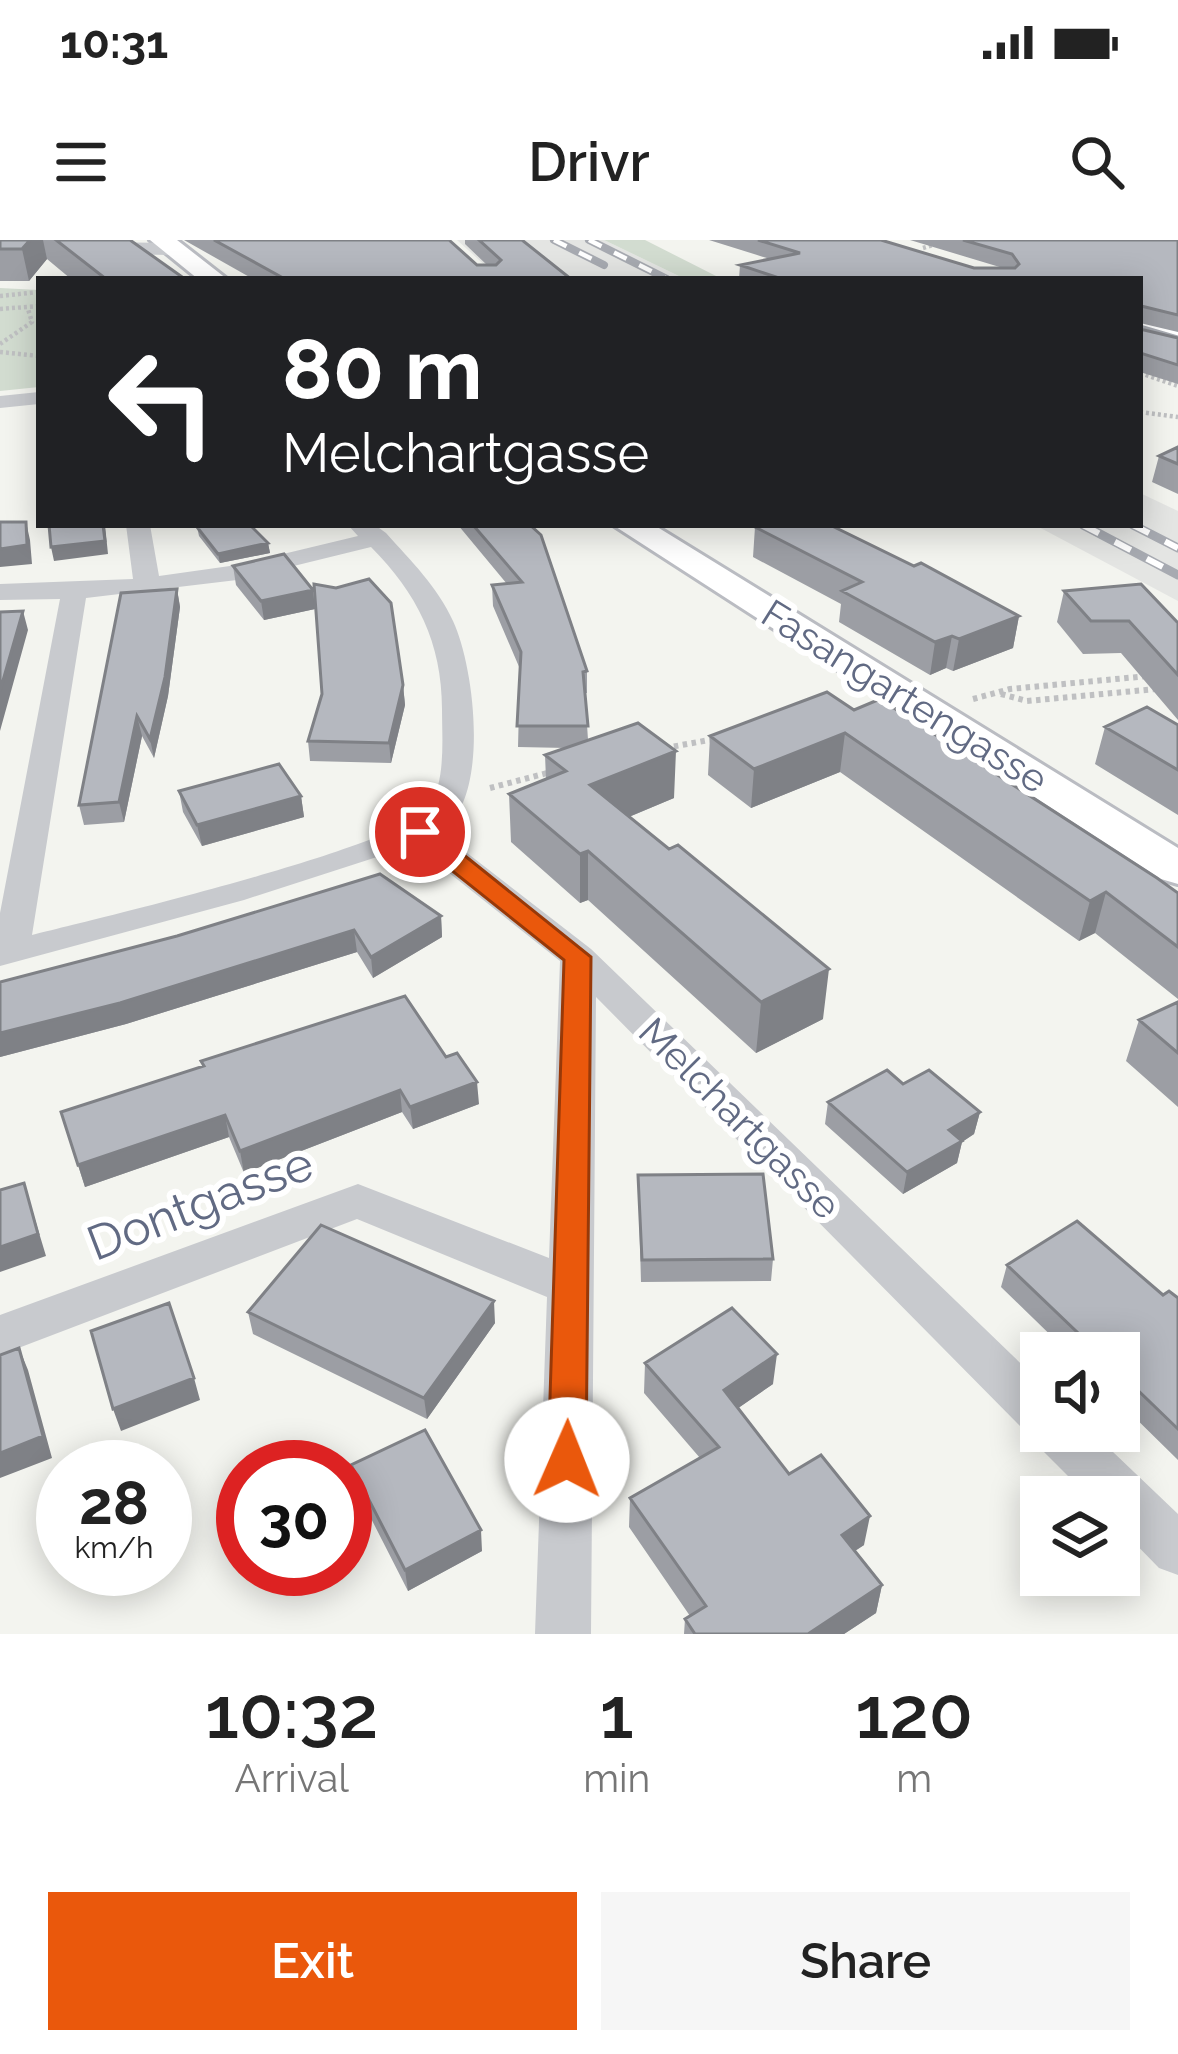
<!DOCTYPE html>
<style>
body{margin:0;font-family:Raleway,sans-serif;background:#f6f6f6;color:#222;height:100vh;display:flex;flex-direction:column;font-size:45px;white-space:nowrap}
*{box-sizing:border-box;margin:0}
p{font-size:39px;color:#767676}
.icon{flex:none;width:66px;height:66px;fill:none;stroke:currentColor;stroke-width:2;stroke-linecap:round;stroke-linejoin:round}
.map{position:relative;height:1394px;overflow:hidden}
.side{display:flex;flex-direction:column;background:#fff;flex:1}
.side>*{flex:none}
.hud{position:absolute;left:36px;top:36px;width:1107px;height:252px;border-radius:0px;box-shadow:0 6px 30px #0003;background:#202124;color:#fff;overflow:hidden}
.buttons{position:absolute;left:1020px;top:1092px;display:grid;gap:24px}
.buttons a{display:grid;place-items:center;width:120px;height:120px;border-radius:0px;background:#fff;box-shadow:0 6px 30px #0003;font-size:60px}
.speed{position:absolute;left:36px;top:1200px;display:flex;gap:24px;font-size:60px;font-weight:700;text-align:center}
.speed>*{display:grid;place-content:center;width:156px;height:156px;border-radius:50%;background:#fff;box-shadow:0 6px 30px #0003;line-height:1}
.speed small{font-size:30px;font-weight:400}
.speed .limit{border:18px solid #d22;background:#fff;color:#111}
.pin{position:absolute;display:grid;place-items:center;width:102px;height:102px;color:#fff;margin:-51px;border:6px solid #fff;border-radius:50%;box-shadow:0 3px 12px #0007}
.me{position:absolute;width:132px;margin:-66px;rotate:1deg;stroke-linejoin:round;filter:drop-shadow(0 0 9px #0008)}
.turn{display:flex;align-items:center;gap:42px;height:252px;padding:0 48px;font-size:54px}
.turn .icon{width:156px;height:156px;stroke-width:2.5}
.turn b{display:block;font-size:84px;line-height:102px}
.eta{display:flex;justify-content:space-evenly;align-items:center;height:204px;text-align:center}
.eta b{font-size:72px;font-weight:600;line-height:84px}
.primary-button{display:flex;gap:24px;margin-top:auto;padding:24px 48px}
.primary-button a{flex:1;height:138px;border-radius:0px;background:#ea580c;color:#fff;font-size:48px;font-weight:600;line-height:138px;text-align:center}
.primary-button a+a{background:#f6f6f6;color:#222}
.status{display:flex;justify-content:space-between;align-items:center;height:84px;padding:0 60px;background:#fff;direction:ltr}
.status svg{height:33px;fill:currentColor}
header{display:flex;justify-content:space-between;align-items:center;height:156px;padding:0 48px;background:#fff;font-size:54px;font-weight:600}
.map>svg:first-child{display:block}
.built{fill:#e4e5e3}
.green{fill:#d2dcd0}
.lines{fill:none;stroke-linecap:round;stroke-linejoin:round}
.secondary-casing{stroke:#babcc2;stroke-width:6}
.path-far1{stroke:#bfc0c2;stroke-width:4.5;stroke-dasharray:3 3;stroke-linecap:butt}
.path{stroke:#bfc0c2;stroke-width:6;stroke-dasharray:4.5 4.5;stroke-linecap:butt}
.minor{fill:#c8cace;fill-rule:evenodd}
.tertiary{fill:#c8cace;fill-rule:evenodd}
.secondary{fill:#fff;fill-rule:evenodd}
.tram{stroke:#a7aab1;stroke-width:3}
.rail-far1-casing{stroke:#a7aab1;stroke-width:8}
.rail-casing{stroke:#a7aab1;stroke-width:9}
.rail-far1{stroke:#fff;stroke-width:4.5;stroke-dasharray:14;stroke-linecap:butt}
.rail{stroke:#fff;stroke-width:6;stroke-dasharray:18;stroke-linecap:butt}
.wall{fill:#9c9ea4}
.shaded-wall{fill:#7f8186}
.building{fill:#b5b8bf;stroke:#7f8186;stroke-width:3}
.route{fill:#ea580c;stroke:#983908;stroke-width:3}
.labels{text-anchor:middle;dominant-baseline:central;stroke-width:12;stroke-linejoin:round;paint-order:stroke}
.street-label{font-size:39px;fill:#616a83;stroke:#fff}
.near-street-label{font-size:48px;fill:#616a83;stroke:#fff}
</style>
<div class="status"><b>10:31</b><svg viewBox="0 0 49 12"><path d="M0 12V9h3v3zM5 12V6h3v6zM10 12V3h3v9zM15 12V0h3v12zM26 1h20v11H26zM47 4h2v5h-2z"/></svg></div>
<header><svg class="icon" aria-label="menu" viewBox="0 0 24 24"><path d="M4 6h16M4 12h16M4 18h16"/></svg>Drivr<svg class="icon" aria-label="search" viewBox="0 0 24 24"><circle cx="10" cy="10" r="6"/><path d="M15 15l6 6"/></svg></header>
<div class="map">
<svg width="1178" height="1394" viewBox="0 0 1178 1394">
<rect width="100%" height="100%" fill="#f3f4ef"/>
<!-- built -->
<path class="built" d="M457,0H604L685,39H500Z
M1140,253L1178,271V361L1035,285H1140Z"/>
<!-- green -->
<path class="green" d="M604,0H645L722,39H685Z
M0,48L39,50V147L0,151Z"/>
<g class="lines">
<defs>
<path id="secondary" d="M150,0H177L227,39H198Z
M1140,73L1178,84V101L1140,90Z
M613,285H654L1178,608V644L1161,639Z"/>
</defs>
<!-- secondary casing -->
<use href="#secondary" class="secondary-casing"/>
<!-- path-far1 -->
<path class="path-far1" d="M923,8L949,0
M0,56L39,52
M0,69L39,66
M0,104L32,82L28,69
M0,112L39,116
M1140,133L1178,146
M1140,172L1178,177"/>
<!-- path -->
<path class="path" d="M1001,454L1027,461L1178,447
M973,459L1010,449L1148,436
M665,508L715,499
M490,548L551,532"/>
<!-- minor -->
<path class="minor" d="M39,152V164L0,168V156Z
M126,285H150L159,336L237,325L358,296L348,285H375L386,293C411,321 437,346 453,381C475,428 491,561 440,592L591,709L1041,1143V1191H1091L1178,1274V1335L1159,1328L1119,1287V1257H1089L1039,1207L1034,1194L1024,1190L596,757L591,1394H535L547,1057L357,979L0,1115V1075L358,944L549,1018L560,721L414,605L244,660L0,726V673L60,359L0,360V344L133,339ZM371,307C417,353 442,403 442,469C442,499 446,541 429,567C405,606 92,680 32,695L86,358L237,340Z"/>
<!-- tertiary -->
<path class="tertiary" d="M0,1L177,3L188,9L177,15L0,13Z"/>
<!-- secondary -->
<use href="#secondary" class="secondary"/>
<!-- tram -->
<path class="tram" d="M1140,86L1178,97"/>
<defs>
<path id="rail-far1" d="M554,0L604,25
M589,0L667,39"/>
<path id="rail" d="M1083,285L1178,335
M1133,285L1178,308"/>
</defs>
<!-- rail-far1 casing -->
<use href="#rail-far1" class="rail-far1-casing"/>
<!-- rail casing -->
<use href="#rail" class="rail-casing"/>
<!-- rail-far1 -->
<use href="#rail-far1" class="rail-far1"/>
<!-- rail -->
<use href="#rail" class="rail"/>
</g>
<!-- wall -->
<path class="wall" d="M0,0H130L185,39H71L47,19L29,41H0Z
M184,0H449L477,25H487L465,4V0H522L571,39H253Z
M709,0H881L974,28H1003L910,0H1178V92L1140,83V89L1178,98V144L1140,132V39H739L740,25L770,19Z
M1178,207V254L1152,242L1159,216Z
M458,285H530L587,431V453H585L588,500L674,558L629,577L823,779L756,813L588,660L580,663L511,602L509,554L546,539L545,515L567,508L518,507L520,429L493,366L492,345L507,344Z
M197,287L268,303L270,313L220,323L199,296Z
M755,287L1019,376L1013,408L953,431L946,428L930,435L839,382L841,364L753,317Z
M233,326L313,350L315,369L264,380L236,345Z
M177,349L180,367L168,456L154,518L142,496L124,582L84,585L79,565Z
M1064,351L1178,383V480L1121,413L1083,414L1057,382Z
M403,445L405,465L391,523L310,521L308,501Z
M854,470L1178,653V759L1095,693L1079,701L840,532L751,568L708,535L710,496Z
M1178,485V575L1095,524L1105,487Z
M179,551L301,556L304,577L202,606L183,572Z
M441,676L442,697L373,738L357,712L126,784L0,817V742Z
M1178,762V867L1126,821L1139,780Z
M201,821L479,864L413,889L402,872L244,933L229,897L85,947L61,872L203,827Z
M903,844L980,872L974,894L962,902L957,923L903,954L825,884L828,862Z
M638,935L773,1019L771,1041L641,1042Z
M1007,1025L1178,1058V1220L1119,1162V1113H1069L1001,1047Z
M248,1072L495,1083L427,1179L253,1094Z
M645,1123L773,1144L738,1168L789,1234L864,1305L855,1311L882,1345L876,1373L844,1394H684L685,1379L690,1376L629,1287L630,1258L700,1218L644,1153Z
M351,1225L482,1311L408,1351L355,1247Z"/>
<!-- shaded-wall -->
<path class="shaded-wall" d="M30,0H43L47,19L29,41L22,9Z
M26,282L30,300L32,324L0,327V309Z
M105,285L108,314L54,321L51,307Z
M268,303L270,313L220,323L218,314Z
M177,349L180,367L168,456L154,518L150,499Z
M313,350L315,369L264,380L261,361Z
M23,371L28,390L0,491V451Z
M1019,376L1013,408L953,431L959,399Z
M952,396L946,428L930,435L935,402Z
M403,445L405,465L391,523L389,503Z
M137,476L142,496L124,582L119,562Z
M845,493L840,532L751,568L754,529Z
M676,511L674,558L590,593V545Z
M301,556L304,577L202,606L197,585Z
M588,611V660L580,663V614Z
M1106,652L1095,693L1079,701L1090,661Z
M441,676L442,697L373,738L371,717Z
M354,690L357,712L126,784L0,817V793Z
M829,729L823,779L756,813L761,762Z
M477,842L479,864L413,889L410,867Z
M400,850L402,872L244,933L240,911Z
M980,872L974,894L962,902L957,923L903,954L907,932L949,890Z
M225,875L229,897L85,947L78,925Z
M24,943L46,1016L0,1032V1007Z
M494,1061L495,1083L427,1179L424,1158Z
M19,1108L28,1130L52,1218L0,1238V1213Z
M777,1114L773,1144L721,1180L724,1150Z
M194,1138L200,1160L121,1191L113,1169Z
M870,1276L864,1305L836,1323L842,1295Z
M481,1290L482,1311L408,1351L405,1330Z
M882,1345L876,1373L844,1394H808Z"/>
<!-- building -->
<path class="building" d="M0,0H30L22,9H0Z
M56,0H130L185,39H106Z
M214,0H449L477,25H496L501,20L479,0H522L571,39H285Z
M758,0H881L974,28H1015L1019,24L1012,14L963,0H1178V75L1141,66L1140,89L1178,98V125L1140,113V39H782L740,25L800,13Z
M1178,207V224L1159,216Z
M0,282H26L27,305L0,309Z
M49,285H103L105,301L51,307Z
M207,285H250L268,303L218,314L197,287Z
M473,285H530L541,295L587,431L583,432L588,486H517L521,412L492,345L522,342Z
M760,285H830L914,326L921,323L1019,376L959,399L952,396L935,402L842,351L862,342L755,287Z
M284,314L313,350L261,361L233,326Z
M369,339L391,363L403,445L389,503L308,501L322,454L314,344L336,348Z
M1141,344L1178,383V435L1129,381H1091L1064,351Z
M177,349L165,437L150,499L137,476L119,562L79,565L121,353Z
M23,371L0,451V372Z
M827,452L854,470L880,459L1157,638L1178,653V707L1106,652L1090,661L845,493L754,529L710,496Z
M1147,467L1178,485V530L1105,487Z
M638,483L676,511L590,545L669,609L678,605L829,729L761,762L588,611L580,614L509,554L566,531L545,515Z
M279,524L301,556L197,585L179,551Z
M380,634L441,676L371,717L354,690L120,763L0,793V742L177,696Z
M405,756L446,817L457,813L477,842L410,867L400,850L240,911L225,875L78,925L61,872L204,826L201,821Z
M1178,762V813L1139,780Z
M887,830L903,844L929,830L980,872L949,890L962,901L907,932L828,862Z
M763,934L773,1019L642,1020L638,935Z
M24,943L38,994L0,1007V950Z
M1077,981L1163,1055L1169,1051L1178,1058V1189L1119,1132V1113H1099L1007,1025Z
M321,985L494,1061L424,1158L248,1072Z
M169,1063L194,1138L113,1169L91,1091Z
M732,1068L777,1114L724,1150L789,1234L821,1215L870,1276L842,1295L882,1345L808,1394H695L685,1379L706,1366L630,1258L719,1207L645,1123Z
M19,1108L43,1196L0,1213V1115Z
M425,1190L481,1290L405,1330L351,1225Z"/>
<!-- route -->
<path class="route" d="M420,585L429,587L591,717L586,1220L580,1232L567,1237L553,1232L548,1220L564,720L411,598L407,592L411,587Z"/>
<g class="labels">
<!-- street labels -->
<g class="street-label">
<text transform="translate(905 456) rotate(32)">Fasangartengasse</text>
<text transform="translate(740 878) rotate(45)">Melchartgasse</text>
</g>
<!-- near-street labels -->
<g class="near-street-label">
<text transform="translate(200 963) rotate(-21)">Dontgasse</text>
</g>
</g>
</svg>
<div class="buttons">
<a><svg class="icon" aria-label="sound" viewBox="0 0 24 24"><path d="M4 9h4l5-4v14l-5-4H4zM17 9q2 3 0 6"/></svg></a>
<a><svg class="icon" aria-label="layers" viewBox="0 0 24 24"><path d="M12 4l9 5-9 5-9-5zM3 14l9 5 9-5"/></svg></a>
</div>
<div class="speed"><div>28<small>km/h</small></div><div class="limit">30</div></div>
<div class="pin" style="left:420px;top:592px;background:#d93025"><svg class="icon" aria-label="arrive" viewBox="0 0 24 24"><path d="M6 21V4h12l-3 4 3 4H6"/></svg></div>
<svg class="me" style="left:567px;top:1220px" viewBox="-20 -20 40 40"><circle r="19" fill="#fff"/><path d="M0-13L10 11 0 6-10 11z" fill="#ea580c"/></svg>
<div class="hud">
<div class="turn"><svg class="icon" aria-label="left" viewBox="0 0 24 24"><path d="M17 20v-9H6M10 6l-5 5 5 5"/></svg><div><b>80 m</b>Melchartgasse</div></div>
</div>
</div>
<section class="side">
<div class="eta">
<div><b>10:32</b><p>Arrival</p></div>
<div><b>1</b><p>min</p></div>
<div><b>120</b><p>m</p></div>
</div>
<div class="primary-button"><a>Exit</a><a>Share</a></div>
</section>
